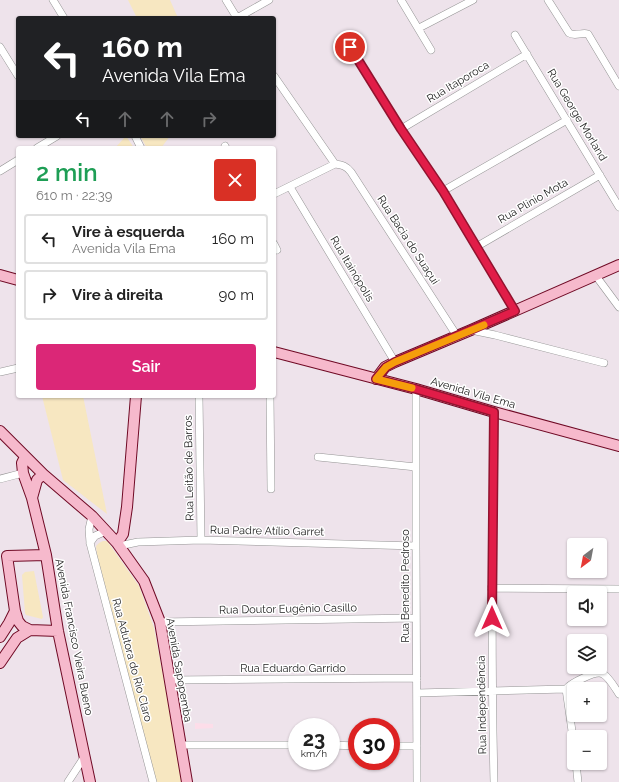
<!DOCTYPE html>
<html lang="pt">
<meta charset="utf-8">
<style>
body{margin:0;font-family:Raleway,sans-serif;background:#f6f6f6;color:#222;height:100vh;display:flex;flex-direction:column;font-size:15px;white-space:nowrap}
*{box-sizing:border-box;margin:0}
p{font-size:13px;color:#767676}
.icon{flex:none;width:22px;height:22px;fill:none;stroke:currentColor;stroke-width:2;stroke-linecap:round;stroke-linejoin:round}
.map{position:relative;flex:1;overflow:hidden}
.panel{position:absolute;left:16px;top:146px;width:260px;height:252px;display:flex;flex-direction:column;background:#fff;border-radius:4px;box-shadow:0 1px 3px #0004}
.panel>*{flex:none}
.top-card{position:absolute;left:16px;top:16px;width:260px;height:122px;border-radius:4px;box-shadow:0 1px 3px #0004;background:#202124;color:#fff;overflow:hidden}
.needle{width:26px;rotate:212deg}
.tools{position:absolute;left:567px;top:538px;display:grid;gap:8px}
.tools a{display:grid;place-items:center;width:40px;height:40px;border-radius:4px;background:#fff;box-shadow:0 1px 3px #0004;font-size:20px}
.speed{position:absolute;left:288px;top:718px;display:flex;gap:8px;font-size:20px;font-weight:700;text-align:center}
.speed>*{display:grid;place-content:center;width:52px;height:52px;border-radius:50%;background:#fff;box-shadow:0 1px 3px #0004;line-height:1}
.speed small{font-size:10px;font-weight:400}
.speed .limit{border:6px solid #d22;background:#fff;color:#111}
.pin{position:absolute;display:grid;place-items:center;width:34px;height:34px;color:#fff;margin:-17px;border:2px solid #fff;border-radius:50%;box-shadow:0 1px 4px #0007}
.me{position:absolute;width:44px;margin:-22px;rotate:0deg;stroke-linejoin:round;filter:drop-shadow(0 0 3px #0008)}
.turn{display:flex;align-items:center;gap:14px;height:84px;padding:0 20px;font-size:18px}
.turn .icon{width:52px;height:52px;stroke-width:2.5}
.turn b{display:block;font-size:28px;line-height:34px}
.lanes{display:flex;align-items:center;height:38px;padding:0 20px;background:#0003;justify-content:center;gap:20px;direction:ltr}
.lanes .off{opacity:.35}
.round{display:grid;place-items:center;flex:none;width:42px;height:42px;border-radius:4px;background:#f6f6f6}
.summary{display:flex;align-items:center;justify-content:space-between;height:68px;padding:0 20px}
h1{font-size:24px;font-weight:600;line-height:30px;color:#1e9e55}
.cta{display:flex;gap:8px;margin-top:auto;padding:8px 20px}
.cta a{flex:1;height:46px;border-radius:4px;background:#db2777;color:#fff;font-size:16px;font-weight:600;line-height:46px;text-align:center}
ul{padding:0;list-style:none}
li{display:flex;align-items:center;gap:12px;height:50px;margin:0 8px 6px;padding:0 12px;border:2px solid #e0e0e0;border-radius:4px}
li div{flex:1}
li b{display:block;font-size:15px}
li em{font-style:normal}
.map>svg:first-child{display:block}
.education{fill:#fddde9}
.park{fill:#f7e7c1}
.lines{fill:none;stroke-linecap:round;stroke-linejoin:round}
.street-casing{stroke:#949494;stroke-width:8}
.secondary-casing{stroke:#6f0924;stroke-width:12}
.street{stroke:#fff;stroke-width:7}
.secondary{stroke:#f6b9cc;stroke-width:10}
.route-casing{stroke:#92132f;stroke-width:10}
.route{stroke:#e11d48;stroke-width:7}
.slow{stroke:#f59e0b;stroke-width:7}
.labels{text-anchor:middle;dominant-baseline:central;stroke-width:3;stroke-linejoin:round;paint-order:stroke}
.street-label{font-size:11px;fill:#1d1d1d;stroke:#fff}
</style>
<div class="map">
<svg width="619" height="782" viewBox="0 0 619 782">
<rect width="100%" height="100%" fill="#eee3eb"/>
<!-- education -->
<path class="education" d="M195,723L213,724V728L195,729Z"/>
<!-- park -->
<path class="park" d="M128,0H170L178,18H137Z
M126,136L134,148H115Z
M140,136H170L161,148H147Z
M42,396H83L107,514L63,480Z
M103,541H107L139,586L154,628L183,782H156L97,555L96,546L99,543Z
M34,571L43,617L42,619L26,615L25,613L22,575L25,572Z"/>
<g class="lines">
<defs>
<path id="street" d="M53,0L64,18
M226,0L237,18
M401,0L431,50
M548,0L569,33C575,37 581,32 588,34L619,86
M237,18L269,0
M419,28L473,0
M515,35L619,207
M0,47L18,76
M350,47L401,129L443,191L515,311
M274,76L335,164
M401,129L527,54
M135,136L141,148
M225,146L226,148
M37,148L57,136
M335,164C343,165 346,166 351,172L457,336
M0,171L18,160
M290,187L395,362
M443,191L567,120
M274,194L335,164
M274,244L277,250
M476,247L600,175
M596,276L619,307
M471,330L495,335L604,363
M0,372L18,368
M416,389V546L417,782
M199,396L201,540
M270,396L271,489
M494,412C492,535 491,659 494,782
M318,457L416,467
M0,479L23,473
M92,516L89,529L90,543L153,782
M90,543L95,536L106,531
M119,546L138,542L201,540L416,546
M491,588L619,589
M160,622L416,618
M170,680L417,678
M566,689L574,745
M417,693L566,689C571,683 596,670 603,674C609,677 615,688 619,694
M181,745H297
M331,745L357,746
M391,746H417
M576,763L578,782
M68,782L85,756"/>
<path id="secondary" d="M0,275L18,280
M274,352L416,389L494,412L619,446
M376,379L385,367L395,362L471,330L619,265
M0,431L43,474L92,516L117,543L144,581L160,622L187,782
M25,457L22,463L23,473L32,498L46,555L58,631L90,782
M32,498L37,480L43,474
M117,543L123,534L127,507L136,396
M46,555L7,556L15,611L18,621L22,626L30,630L58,631
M0,637L9,623L15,611
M0,663L17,638L30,630"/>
</defs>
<!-- street casing -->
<use href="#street" class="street-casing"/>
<!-- secondary casing -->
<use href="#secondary" class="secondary-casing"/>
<!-- street -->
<use href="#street" class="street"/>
<!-- secondary -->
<use href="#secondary" class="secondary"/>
</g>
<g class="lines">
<defs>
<path id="route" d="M350,47L401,129L443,191L515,311L395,362L386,367L376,379L416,389L494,412L492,618"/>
</defs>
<!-- route casing -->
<use href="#route" class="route-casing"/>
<!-- route -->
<use href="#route" class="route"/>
<!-- slow -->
<path class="slow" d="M412,388L376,379L386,367L395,362L484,325"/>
</g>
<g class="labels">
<!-- street labels -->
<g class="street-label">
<text transform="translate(458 82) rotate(-31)">Rua Itaporoca</text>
<text transform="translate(577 115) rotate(59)">Rua George Morland</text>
<text transform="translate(533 201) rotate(-30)">Rua Plinio Mota</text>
<text transform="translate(408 240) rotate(57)">Rua Bacia do Suaçui</text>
<text transform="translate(352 269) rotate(59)">Rua Itainópolis</text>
<text transform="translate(473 393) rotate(16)">Avenida Vila Ema</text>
<text transform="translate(189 468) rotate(-91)">Rua Leitão de Barros</text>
<text transform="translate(267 531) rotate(1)">Rua Padre Atílio Garret</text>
<text transform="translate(405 586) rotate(-90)">Rua Benedito Pedroso</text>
<text transform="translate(288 609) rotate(-1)">Rua Doutor Eugênio Casillo</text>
<text transform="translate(74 637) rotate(79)">Avenida Francisco Vieira Bueno</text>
<text transform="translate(132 660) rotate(75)">Rua Adutora do Rio Claro</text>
<text x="293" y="668">Rua Eduardo Garrido</text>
<text transform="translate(179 670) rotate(80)">Avenida Sapopemba</text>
<text transform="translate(482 705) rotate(-91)">Rua Independência</text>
</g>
</g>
</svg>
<div class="tools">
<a><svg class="needle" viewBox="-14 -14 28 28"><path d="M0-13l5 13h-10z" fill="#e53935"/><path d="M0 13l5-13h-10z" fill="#767676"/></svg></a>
<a><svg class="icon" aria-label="sound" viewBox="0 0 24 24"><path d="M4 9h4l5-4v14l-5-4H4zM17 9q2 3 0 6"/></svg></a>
<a><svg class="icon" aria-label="layers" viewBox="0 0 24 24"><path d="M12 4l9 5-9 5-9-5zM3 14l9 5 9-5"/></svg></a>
<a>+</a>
<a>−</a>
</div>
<div class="speed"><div>23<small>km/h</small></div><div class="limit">30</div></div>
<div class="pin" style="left:350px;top:47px;background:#d93025"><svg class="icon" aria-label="arrive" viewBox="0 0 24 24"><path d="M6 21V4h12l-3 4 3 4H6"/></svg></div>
<svg class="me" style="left:492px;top:618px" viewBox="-20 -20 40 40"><path d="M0-17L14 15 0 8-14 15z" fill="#e11d48" stroke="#fff" stroke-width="4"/></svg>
<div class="top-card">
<div class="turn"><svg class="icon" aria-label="left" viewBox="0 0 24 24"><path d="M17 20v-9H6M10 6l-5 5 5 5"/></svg><div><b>160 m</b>Avenida Vila Ema</div></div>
<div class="lanes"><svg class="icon" aria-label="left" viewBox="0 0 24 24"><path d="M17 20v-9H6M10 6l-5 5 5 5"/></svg><svg class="icon off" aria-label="ahead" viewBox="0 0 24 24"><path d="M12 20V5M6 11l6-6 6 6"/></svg><svg class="icon off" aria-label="ahead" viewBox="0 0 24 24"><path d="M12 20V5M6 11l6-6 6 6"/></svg><svg class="icon off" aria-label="right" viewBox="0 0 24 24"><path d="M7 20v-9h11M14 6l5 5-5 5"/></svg></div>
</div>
<section class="panel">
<div class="summary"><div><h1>2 min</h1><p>610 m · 22:39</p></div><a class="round" style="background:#d93025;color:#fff"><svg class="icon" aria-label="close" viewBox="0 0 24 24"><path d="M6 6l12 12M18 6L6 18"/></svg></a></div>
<ul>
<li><svg class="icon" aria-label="left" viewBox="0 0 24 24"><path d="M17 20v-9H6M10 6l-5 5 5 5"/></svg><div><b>Vire à esquerda</b><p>Avenida Vila Ema</p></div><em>160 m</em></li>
<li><svg class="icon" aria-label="right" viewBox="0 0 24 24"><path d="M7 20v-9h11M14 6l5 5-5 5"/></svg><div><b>Vire à direita</b></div><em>90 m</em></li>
</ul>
<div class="cta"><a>Sair</a></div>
</section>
</div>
